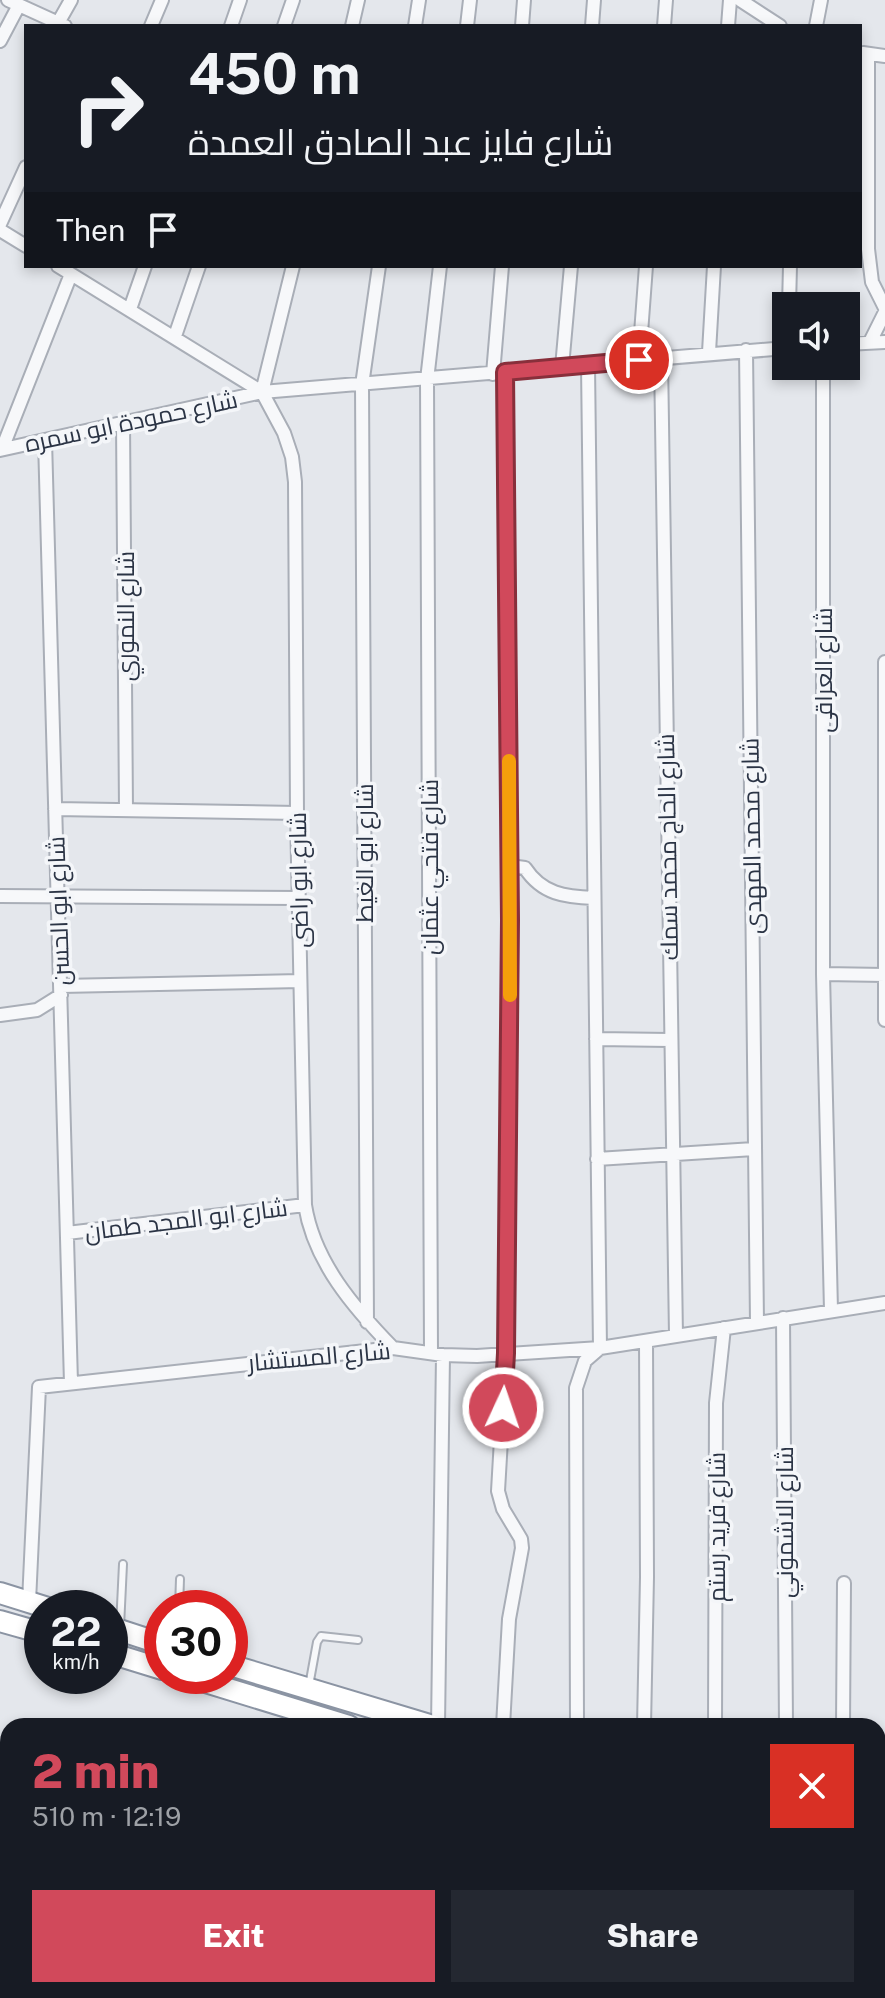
<!DOCTYPE html>
<meta charset="utf-8">
<style>
body{margin:0;font-family:"Public Sans",Cairo,sans-serif;background:#242831;color:#f1f3f6;height:100vh;display:flex;flex-direction:column;font-size:30px;white-space:nowrap}
*{box-sizing:border-box;margin:0}
p{font-size:26px;color:#9ea1a6}
.icon{flex:none;width:44px;height:44px;fill:none;stroke:currentColor;stroke-width:2;stroke-linecap:round;stroke-linejoin:round}
.map{position:relative;flex:1;overflow:hidden}
.details{position:absolute;left:0px;top:1718px;width:886px;height:280px;display:flex;flex-direction:column;background:#171b24;border-radius:24px 24px 0 0;box-shadow:0 4px 12px #0003}
.details>*{flex:none}
.hud{position:absolute;left:24px;top:24px;width:838px;height:244px;border-radius:0px;box-shadow:0 4px 12px #0003;background:#171b24;color:#f1f3f6;overflow:hidden}
.buttons{position:absolute;left:772px;top:292px;display:grid;gap:16px}
.buttons a{display:grid;place-items:center;width:88px;height:88px;border-radius:0px;background:#171b24;box-shadow:0 4px 12px #0003;font-size:40px}
.speed{position:absolute;left:24px;top:1590px;display:flex;gap:16px;font-size:40px;font-weight:700;text-align:center}
.speed>*{display:grid;place-content:center;width:104px;height:104px;border-radius:50%;background:#171b24;box-shadow:0 4px 12px #0003;line-height:1}
.speed small{font-size:20px;font-weight:400}
.speed .limit{border:12px solid #d22;background:#fff;color:#111}
.pin{position:absolute;display:grid;place-items:center;width:68px;height:68px;color:#fff;margin:-34px;border:4px solid #fff;border-radius:50%;box-shadow:0 2px 8px #0007}
.me{position:absolute;width:88px;margin:-44px;rotate:3deg;stroke-linejoin:round;filter:drop-shadow(0 0 6px #0008)}
.turn{display:flex;align-items:center;gap:28px;height:168px;padding:0 32px;font-size:36px}
.turn .icon{width:104px;height:104px;stroke-width:2.5}
.turn b{display:block;font-size:56px;line-height:68px}
.then{display:flex;align-items:center;height:76px;padding:0 32px;background:#0003;gap:16px;font-size:30px}
.round{display:grid;place-items:center;flex:none;width:84px;height:84px;border-radius:0px;background:#242831}
.headline{display:flex;align-items:center;justify-content:space-between;height:136px;padding:0 32px}
h1{font-size:48px;font-weight:800;line-height:60px;color:#d1495b}
.action{display:flex;gap:16px;margin-top:auto;padding:16px 32px}
.action a{flex:1;height:92px;border-radius:0px;background:#d1495b;color:#fff;font-size:32px;font-weight:800;line-height:92px;text-align:center}
.action a+a{background:#242831;color:#f1f3f6}
.map>svg:first-child{display:block}
.lines{fill:none;stroke-linecap:round;stroke-linejoin:round}
.service-casing{stroke:#a9aeb7;stroke-width:10}
.minor-casing{stroke:#a9aeb7;stroke-width:16}
.trunk-casing{stroke:#8b94a3;stroke-width:24}
.service{stroke:#f7f8fa;stroke-width:6}
.minor{stroke:#f7f8fa;stroke-width:12}
.trunk{stroke:#fff;stroke-width:20}
.route-casing{stroke:#882f3b;stroke-width:20}
.route{stroke:#d1495b;stroke-width:14}
.slow{stroke:#f59e0b;stroke-width:14}
.labels{text-anchor:middle;dominant-baseline:central;stroke-width:7;stroke-linejoin:round;paint-order:stroke}
.street-label{font-size:24px;fill:#2b3445;stroke:#f4f6f9}
</style>
<div class="map">
<svg width="885" height="1998" viewBox="0 0 885 1998">
<rect width="100%" height="100%" fill="#e4e7ec"/>
<g class="lines">
<defs>
<path id="service" d="M179,1608L180,1579
M120,1627L123,1564
M309,1686L317,1642L321,1636L358,1640"/>
<path id="minor" d="M8,0L65,26
M740,0L780,26
M58,23L71,0
M151,26L162,0
M231,26L240,0
M284,26L293,0
M352,26L358,0
M415,26L419,0
M467,26L470,0
M522,26L524,0
M592,26L594,0
M664,26L666,0
M728,26L730,0
M816,26L821,0
M0,41L19,5
M863,53L885,56
M868,54V249L872,282L885,308
M0,224L26,167
M0,230L26,246
M58,266L262,392L284,433L292,457L295,482L297,813L305,1205C314,1262 354,1308 393,1348
M789,306L790,266
M130,309L145,266
M175,336L199,266
M870,342L885,312
M846,344L885,342
M746,350L757,1323
M709,352L714,266
M661,358L676,1336
M639,360L646,266
M823,366V974L831,1310
M562,367L571,266
M493,374L502,266
M262,392L293,266
M123,422L126,810
M45,440L71,1383
M2,449L71,274
M0,450L262,392L786,348
M885,662V1020
M55,809L297,813
M510,866L525,868C542,894 565,897 594,898
M0,896L299,898
M823,974L885,975
M61,986L300,981
M0,1015L37,1010L61,995
M596,1039L670,1040
M597,1159L754,1149
M67,1233L305,1205
M783,1318L786,1726
M367,1322L362,385L379,266
M431,1353L427,380L440,266
M29,1602L39,1387L393,1348L443,1355L477,1356L600,1348L885,1303
M438,1726L443,1355
M503,1726L509,1619L522,1548L521,1539L503,1509L498,1491L506,1353L510,920L505,372
M577,1726L576,1388L585,1361L600,1348L588,365
M644,1726L647,1577L646,1341
M715,1726L716,1403L724,1328
M843,1726L844,1583
M0,1993L15,1998
M551,1998L567,1990"/>
<path id="trunk" d="M0,1593L48,1608
M0,1621L42,1633
M110,1627L162,1644
M110,1653L162,1669
M230,1665L433,1726
M186,1676L349,1726
M878,1856L885,1858
M878,1883L885,1884"/>
</defs>
<!-- service casing -->
<use href="#service" class="service-casing"/>
<!-- minor casing -->
<use href="#minor" class="minor-casing"/>
<!-- trunk casing -->
<use href="#trunk" class="trunk-casing"/>
<!-- service -->
<use href="#service" class="service"/>
<!-- minor -->
<use href="#minor" class="minor"/>
<!-- trunk -->
<use href="#trunk" class="trunk"/>
</g>
<g class="lines">
<defs>
<path id="route" d="M503,1408L506,1353L510,920L505,372L639,360"/>
</defs>
<!-- route casing -->
<use href="#route" class="route-casing"/>
<!-- route -->
<use href="#route" class="route"/>
<!-- slow -->
<path class="slow" d="M509,761L510,995"/>
</g>
<g class="labels">
<!-- street labels -->
<g class="street-label">
<text transform="translate(131 421) rotate(-12)">شارع حمودة ابو سمره</text>
<text transform="translate(125 616) rotate(-90)">شارع النموري</text>
<text transform="translate(823 670) rotate(-90)">شارع العراقى</text>
<text transform="translate(751 836) rotate(-91)">شارع محمد المهدى</text>
<text transform="translate(667 847) rotate(-91)">شارع الحاج محمد سمك</text>
<text transform="translate(364 853) rotate(-90)">شارع ابو الغيط</text>
<text transform="translate(429 867) rotate(-90)">شارع فتحي عثمان</text>
<text transform="translate(298 880) rotate(-91)">شارع ابو راضى</text>
<text transform="translate(58 911) rotate(-92)">شارع ابو الحسن</text>
<text transform="translate(186 1219) rotate(-7)">شارع ابو المجد طمان</text>
<text transform="translate(319 1356) rotate(-5)">شارع المستشار</text>
<text transform="translate(784 1522) rotate(-90)">شارع الاشموني</text>
<text transform="translate(716 1527) rotate(-90)">شارع فريد رستم</text>
</g>
</g>
</svg>
<div class="buttons">
<a><svg class="icon" aria-label="sound" viewBox="0 0 24 24"><path d="M4 9h4l5-4v14l-5-4H4zM17 9q2 3 0 6"/></svg></a>
</div>
<div class="speed"><div>22<small>km/h</small></div><div class="limit">30</div></div>
<div class="pin" style="left:639px;top:360px;background:#d93025"><svg class="icon" aria-label="arrive" viewBox="0 0 24 24"><path d="M6 21V4h12l-3 4 3 4H6"/></svg></div>
<svg class="me" style="left:503px;top:1408px" viewBox="-20 -20 40 40"><circle r="17" fill="#d1495b" stroke="#fff" stroke-width="3"/><path d="M0-11L8 9 0 5-8 9z" fill="#fff"/></svg>
<div class="hud">
<div class="turn"><svg class="icon" aria-label="right" viewBox="0 0 24 24"><path d="M7 20v-9h11M14 6l5 5-5 5"/></svg><div><b>450 m</b>شارع فايز عبد الصادق العمدة</div></div>
<div class="then">Then<svg class="icon" aria-label="arrive" viewBox="0 0 24 24"><path d="M6 21V4h12l-3 4 3 4H6"/></svg></div>
</div>
<section class="details">
<div class="headline"><div><h1>2 min</h1><p>510 m · 12:19</p></div><a class="round" style="background:#d93025;color:#fff"><svg class="icon" aria-label="close" viewBox="0 0 24 24"><path d="M6 6l12 12M18 6L6 18"/></svg></a></div>
<div class="action"><a>Exit</a><a>Share</a></div>
</section>
</div>
